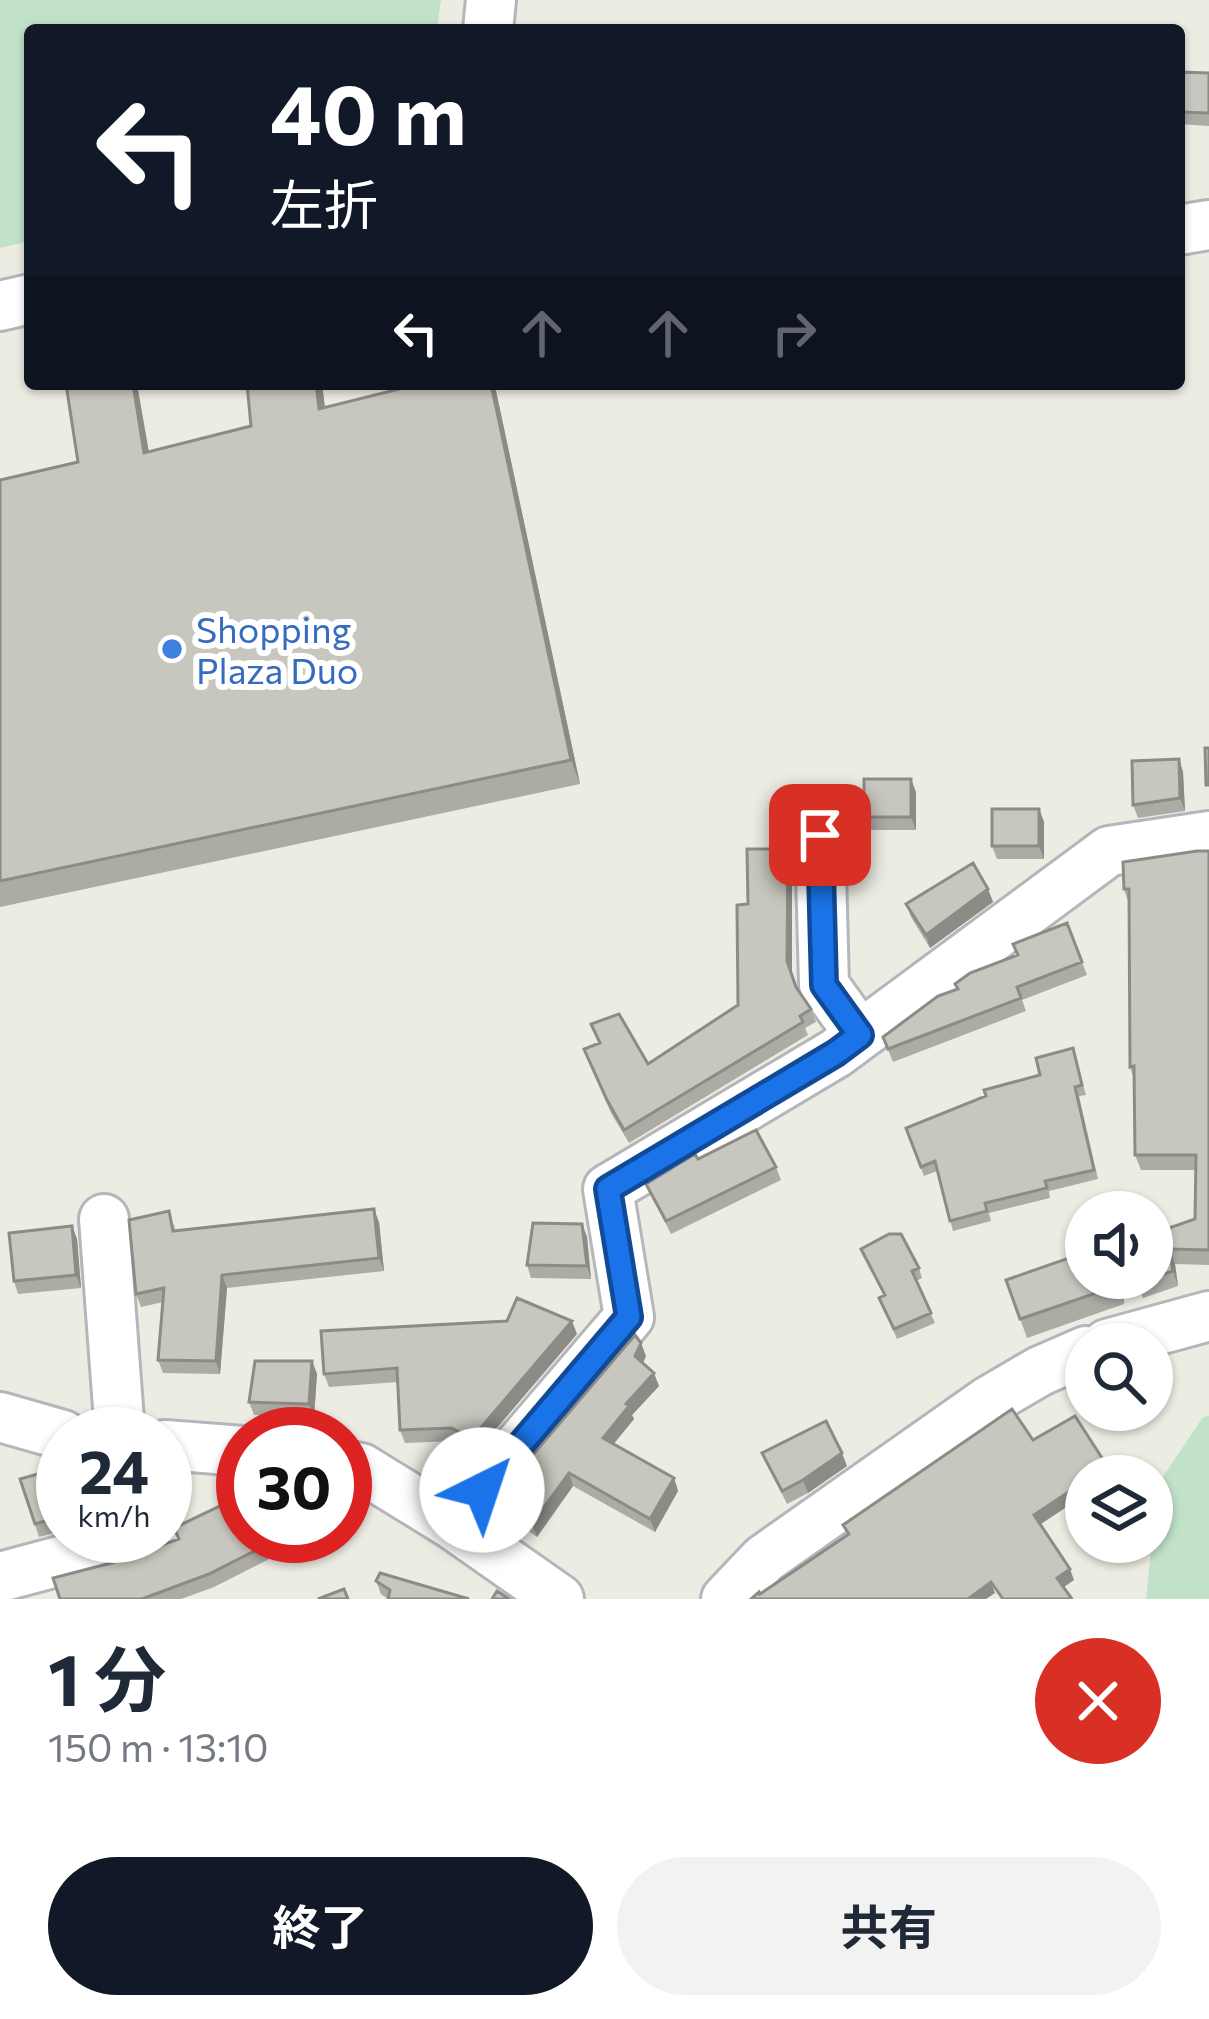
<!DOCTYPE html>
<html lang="ja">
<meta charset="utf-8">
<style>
body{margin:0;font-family:Commissioner,"Noto Sans JP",sans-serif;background:#f2f2f3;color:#1f2937;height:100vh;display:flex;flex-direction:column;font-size:45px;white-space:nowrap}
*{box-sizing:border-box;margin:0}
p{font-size:39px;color:#747a83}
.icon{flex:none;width:66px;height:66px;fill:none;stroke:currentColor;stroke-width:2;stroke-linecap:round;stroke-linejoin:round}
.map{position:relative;height:1599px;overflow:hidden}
.sheet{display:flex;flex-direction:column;background:#fff;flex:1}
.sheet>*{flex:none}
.banner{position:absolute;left:24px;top:24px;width:1161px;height:366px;border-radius:12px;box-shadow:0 3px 9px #0004;background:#111827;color:#fff;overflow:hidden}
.buttons{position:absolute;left:1065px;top:1191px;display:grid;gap:24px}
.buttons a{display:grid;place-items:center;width:108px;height:108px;border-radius:50%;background:#fff;box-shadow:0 3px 9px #0004;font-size:60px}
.speed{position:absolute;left:36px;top:1407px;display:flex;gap:24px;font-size:60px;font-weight:700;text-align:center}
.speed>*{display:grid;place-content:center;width:156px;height:156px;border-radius:50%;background:#fff;box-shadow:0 3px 9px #0004;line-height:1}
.speed small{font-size:30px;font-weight:400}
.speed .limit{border:18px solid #d22;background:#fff;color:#111}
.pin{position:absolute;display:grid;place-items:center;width:102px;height:102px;color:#fff;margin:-51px;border-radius:24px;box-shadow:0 6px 18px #0006}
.me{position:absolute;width:132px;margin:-66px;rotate:41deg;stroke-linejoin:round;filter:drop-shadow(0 0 9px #0008)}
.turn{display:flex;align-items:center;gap:42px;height:252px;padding:0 48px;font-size:54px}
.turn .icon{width:156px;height:156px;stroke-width:2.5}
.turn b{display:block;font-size:84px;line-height:102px}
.lanes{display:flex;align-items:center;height:114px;padding:0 48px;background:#0003;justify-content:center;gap:60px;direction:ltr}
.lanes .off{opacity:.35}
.round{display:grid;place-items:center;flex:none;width:126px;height:126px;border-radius:63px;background:#f2f2f3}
.summary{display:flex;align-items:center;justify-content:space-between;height:204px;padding:0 48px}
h1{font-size:72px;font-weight:700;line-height:90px}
.action{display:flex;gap:24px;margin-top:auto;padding:24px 48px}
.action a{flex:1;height:138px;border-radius:72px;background:#111827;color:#fff;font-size:48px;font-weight:700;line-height:138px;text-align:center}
.action a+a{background:#f2f2f3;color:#1f2937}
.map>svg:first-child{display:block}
.green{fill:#c1e2c9}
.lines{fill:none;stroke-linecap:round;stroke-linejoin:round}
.minor-casing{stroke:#b5b6bc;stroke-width:54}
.minor{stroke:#fff;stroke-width:48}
.wall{fill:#acaba4}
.shaded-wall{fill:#8c8b86}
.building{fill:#c8c7bf;stroke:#8c8b86;stroke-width:3}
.route-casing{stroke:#114b97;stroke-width:30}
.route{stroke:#1a73e8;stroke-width:21}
.shop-dot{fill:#3f7fe0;stroke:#fff;stroke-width:4.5}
.labels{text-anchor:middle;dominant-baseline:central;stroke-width:12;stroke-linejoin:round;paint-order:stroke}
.shop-label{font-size:36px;fill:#366cbe;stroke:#fff;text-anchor:start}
</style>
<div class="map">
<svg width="1209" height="1599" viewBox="0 0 1209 1599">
<rect width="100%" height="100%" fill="#ecece3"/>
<!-- green -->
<path class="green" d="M0,0H441L437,30H30V241L0,248Z
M1209,1416V1599H1146L1158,1484L1203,1417Z"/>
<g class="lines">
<defs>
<path id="minor" d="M488,30L491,0
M1179,230L1209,225
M0,306L30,299
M820,835L824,985L860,1035
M104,1219L120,1434
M1107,1344L1209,1316
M0,1417L63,1435
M165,1445L243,1451
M345,1465L361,1468L452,1524L559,1599
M452,1524L629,1317L608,1189L836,1053L1109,851L1209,836
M0,1577L112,1547L113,1536
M726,1599L764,1559L987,1402L1040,1371L1086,1351"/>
</defs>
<!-- minor casing -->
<use href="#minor" class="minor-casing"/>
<!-- minor -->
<use href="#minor" class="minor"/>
</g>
<!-- wall -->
<path class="wall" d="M1179,72L1209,73V126L1179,124Z
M137,384L149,452L251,426L247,384H322L325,408L496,391L580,784L0,907V480L78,462Z
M1179,759L1183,772L1185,811L1138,818L1133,805Z
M916,792V830H869L864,817Z
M1039,809L1044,822V859H997L992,846Z
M1209,851V1265L1175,1264L1178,1286L1143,1298L1137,1283L1152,1234L1195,1219L1196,1170H1141L1135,1155L1134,1079L1130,1067L1129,904L1124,889Z
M792,862V974L797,989L811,1009L816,1022L805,1028L808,1035L629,1143L611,1113L589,1062L648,1064L738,1005L748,904Z
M988,889L993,902L930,948L911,917L906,904Z
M1067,923L1087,975L1022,1000L1026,1011L893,1062L883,1037L957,989L955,984L1018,955Z
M1073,1048L1086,1095L1079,1096L1098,1179L1049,1191L1050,1198L989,1213L991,1221L953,1231L937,1171L924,1176L906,1128L1040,1075Z
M698,1159L776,1167L781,1180L671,1234L646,1184Z
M379,1222L384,1271L227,1288L220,1374L163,1373L158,1360L163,1302L141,1307L136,1294L174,1224L175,1230Z
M582,1224L587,1237L591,1279L531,1278L527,1265Z
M72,1226L77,1239L81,1288L18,1294L14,1281Z
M861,1249L919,1268L922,1278L916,1281L935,1323L897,1339L879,1298L884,1296Z
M1121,1278L1124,1304L1027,1338L1006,1280Z
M577,1334L477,1451L455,1441L405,1443L400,1430L398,1382L329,1387L324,1374Z
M646,1356L643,1363L659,1386L632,1415L634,1419L613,1444L674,1478L678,1491L655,1532L573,1486L537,1537L500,1511L496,1498Z
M312,1361L317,1374L314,1417L254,1415L249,1402Z
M1100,1410H1138L1109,1426Z
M762,1453L847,1466L808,1493L787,1504Z
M63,1467V1531L39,1537L20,1479Z
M174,1528L268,1544L273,1557L214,1587L181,1599H60L115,1562L178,1539Z
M376,1581L469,1599H388L381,1594Z"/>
<!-- shaded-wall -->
<path class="shaded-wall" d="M133,384H137L153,477L144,453Z
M316,384H322L328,433L319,409Z
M491,384H494L496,391L580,784L571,760Z
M1179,759L1183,772L1185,811L1180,798Z
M911,779L916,792V830L911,817Z
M1039,809L1044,822V859L1039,846Z
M788,849L792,862V974L787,961Z
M988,889L993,902L930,948L926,935Z
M374,1209L379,1222L384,1271L379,1258Z
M582,1224L587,1237L591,1279L587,1266Z
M72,1226L77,1239L81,1288L76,1275Z
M1170,1249L1175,1264L1178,1286L1173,1271Z
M222,1275L227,1288L220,1374L216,1361Z
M1117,1278H1121L1124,1304L1117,1286Z
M572,1321L577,1334L477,1451L472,1438Z
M641,1343L646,1356L640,1369L635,1356Z
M312,1361L317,1374L314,1417L309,1404Z
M654,1373L659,1386L632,1415L634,1419L608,1451L603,1438L626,1404Z
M842,1453L847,1466L808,1493L803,1480Z
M569,1473L573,1486L537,1537L532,1524Z
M674,1478L678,1491L655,1532L650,1519Z
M1082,1483L1086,1494L1038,1526L1034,1515Z
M1070,1569L1074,1580L1061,1589L1057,1578Z
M991,1582L995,1593L986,1599H968Z"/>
<!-- building -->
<path class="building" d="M1179,72L1209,73V113L1179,112Z
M66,384H133L144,453L251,426L247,384H316L319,409L419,384H491L571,760L0,881V480L78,462Z
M1205,748H1209V785H1206Z
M1179,759L1180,798L1133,805L1132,761Z
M864,779H911V817H864Z
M992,809H1039V846H992Z
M747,849H788L787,961L796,987L811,1009L800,1016L803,1022L624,1130L607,1100L584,1049L600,1043L591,1024L619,1014L648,1064L738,1005L737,905L748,904Z
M1197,851H1209V1250L1170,1249L1173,1271L1152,1278V1234L1195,1219L1196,1155H1135L1134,1066L1130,1067L1129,889H1124L1123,862Z
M973,863L988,889L926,935L906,904Z
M1067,923L1082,962L1017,987L1021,998L888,1049L883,1037L938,996L958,989L955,984L970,973L1018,955L1013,944Z
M1073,1048L1082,1085L1075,1087L1094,1170L1045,1181L1047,1188L985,1203L987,1211L950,1221L935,1161L921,1167L906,1128L986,1096L984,1090L1040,1075L1036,1058Z
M756,1130L776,1167L666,1221L646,1184L695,1154L698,1159Z
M374,1209L379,1258L222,1275L216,1361L158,1360L164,1288L136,1294L129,1220L169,1211L173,1231Z
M533,1223L582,1224L587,1266L527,1265Z
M72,1226L76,1275L14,1281L9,1233Z
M889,1234H901L919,1268L912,1271L931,1313L894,1329L879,1298L885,1295L861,1249Z
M1086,1252V1278H1117V1286L1020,1319L1006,1280Z
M517,1298L572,1321L472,1438L451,1428L400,1430L397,1368L324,1374L321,1331L507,1321Z
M635,1335L641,1343L635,1356L654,1373L626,1404L629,1406L603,1438L674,1478L650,1519L569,1473L532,1524L496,1498Z
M255,1361H312L309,1404L249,1402Z
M1012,1409L1033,1440L1075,1416L1111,1472L1104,1476H1086V1489L1082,1483L1034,1515L1070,1569L1057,1578L1072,1599H1003L991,1582L968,1599H751L759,1592L760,1594L849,1534L843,1525Z
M826,1421L842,1453L803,1480L782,1491L762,1453Z
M63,1467V1516L35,1524L20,1479Z
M243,1495V1536H264L268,1544L209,1574L142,1599H60L53,1578L115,1562L179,1539L174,1528Z
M380,1573L469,1599H388L390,1590L376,1581Z
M344,1589L348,1599H318Z
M497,1591L509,1599H492Z"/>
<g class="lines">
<defs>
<path id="route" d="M482,1490L629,1317L608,1189L836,1053L860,1035L824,985L820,835"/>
</defs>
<!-- route casing -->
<use href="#route" class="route-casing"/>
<!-- route -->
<use href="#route" class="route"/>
</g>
<!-- markers -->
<circle class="shop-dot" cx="172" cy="649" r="12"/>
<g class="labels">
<!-- shop labels -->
<g class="shop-label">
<text x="196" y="628">Shopping<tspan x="196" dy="41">Plaza Duo</tspan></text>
</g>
</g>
</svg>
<div class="buttons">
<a><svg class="icon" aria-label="sound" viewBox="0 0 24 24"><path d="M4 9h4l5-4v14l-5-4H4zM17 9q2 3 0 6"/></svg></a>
<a><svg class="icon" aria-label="search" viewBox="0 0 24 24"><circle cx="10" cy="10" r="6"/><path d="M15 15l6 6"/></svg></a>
<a><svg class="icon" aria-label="layers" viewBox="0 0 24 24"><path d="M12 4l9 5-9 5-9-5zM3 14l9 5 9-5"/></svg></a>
</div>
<div class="speed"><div>24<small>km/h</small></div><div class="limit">30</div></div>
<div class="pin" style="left:820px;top:835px;background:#d93025"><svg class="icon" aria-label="arrive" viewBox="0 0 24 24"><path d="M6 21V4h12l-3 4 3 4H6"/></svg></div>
<svg class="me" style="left:482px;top:1490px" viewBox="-20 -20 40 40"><circle r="19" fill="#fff"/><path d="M0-13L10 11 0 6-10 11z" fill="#1a73e8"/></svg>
<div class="banner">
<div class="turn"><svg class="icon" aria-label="left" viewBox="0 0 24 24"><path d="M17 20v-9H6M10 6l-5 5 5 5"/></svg><div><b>40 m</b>左折</div></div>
<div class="lanes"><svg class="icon" aria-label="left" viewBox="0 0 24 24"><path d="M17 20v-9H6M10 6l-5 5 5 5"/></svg><svg class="icon off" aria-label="ahead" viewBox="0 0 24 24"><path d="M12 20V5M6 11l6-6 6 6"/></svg><svg class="icon off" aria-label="ahead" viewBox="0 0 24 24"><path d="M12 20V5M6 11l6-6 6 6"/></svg><svg class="icon off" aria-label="right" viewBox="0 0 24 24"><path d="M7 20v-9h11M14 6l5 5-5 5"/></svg></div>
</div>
</div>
<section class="sheet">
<div class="summary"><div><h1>1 分</h1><p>150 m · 13:10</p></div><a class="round" style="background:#d93025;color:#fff"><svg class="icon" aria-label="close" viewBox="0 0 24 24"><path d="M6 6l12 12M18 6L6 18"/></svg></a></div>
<div class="action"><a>終了</a><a>共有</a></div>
</section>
